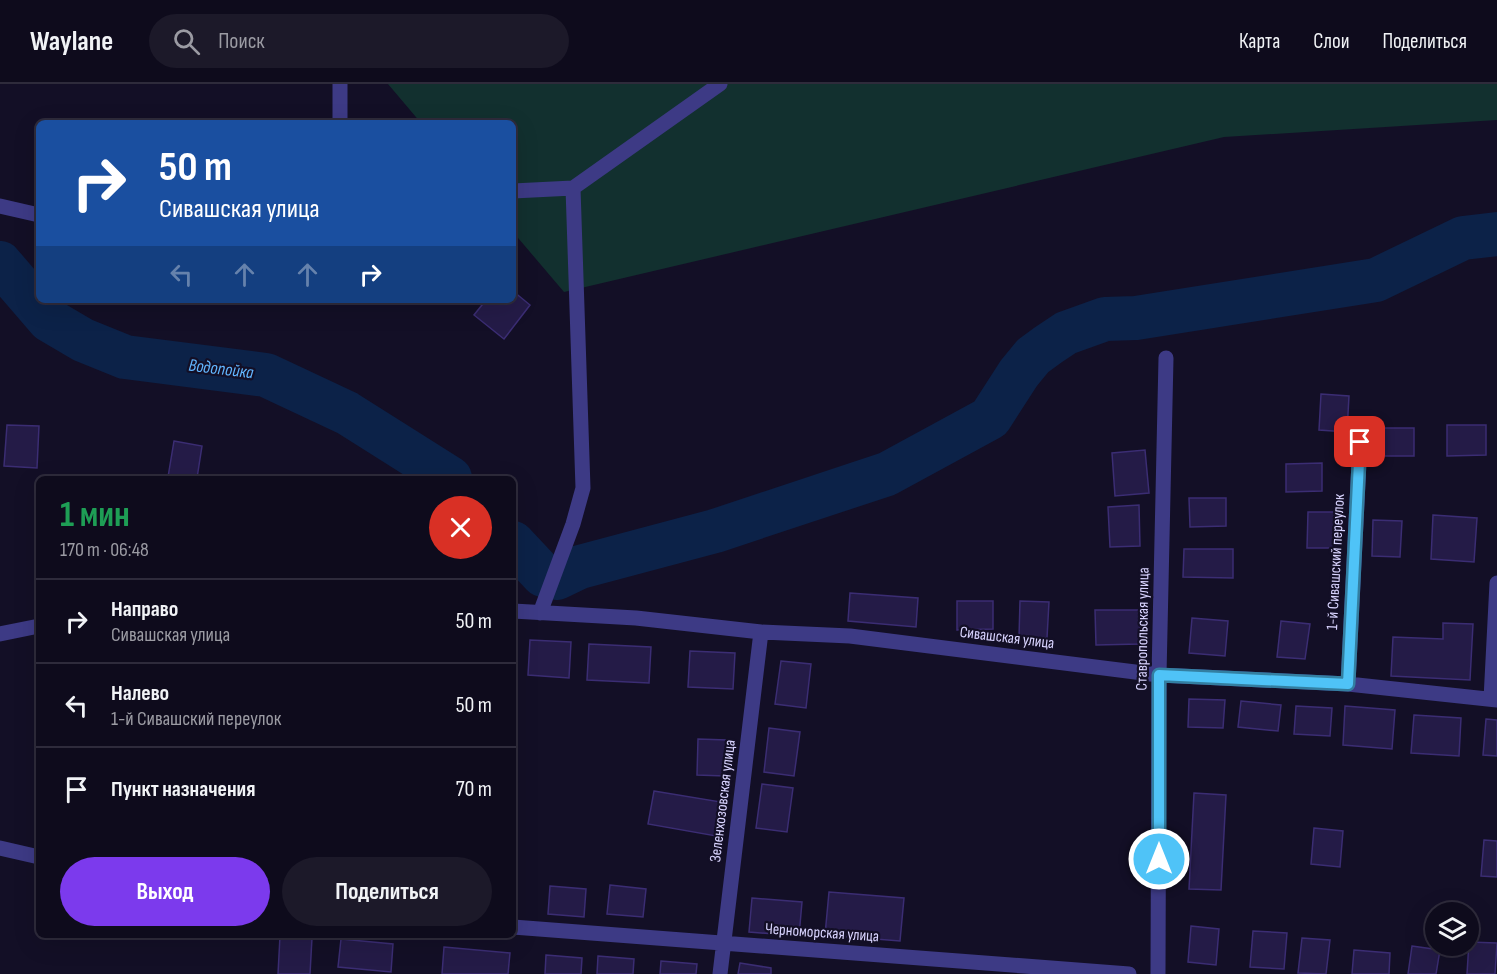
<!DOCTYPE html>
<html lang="ru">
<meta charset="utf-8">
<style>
body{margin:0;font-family:"Sofia Sans Condensed",sans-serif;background:#1c1929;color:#f1f3f6;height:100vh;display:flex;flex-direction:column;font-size:22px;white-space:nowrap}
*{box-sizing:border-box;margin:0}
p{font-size:20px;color:#9b9ba3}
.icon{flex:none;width:33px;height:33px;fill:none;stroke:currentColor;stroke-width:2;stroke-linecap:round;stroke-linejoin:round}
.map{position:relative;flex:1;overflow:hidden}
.details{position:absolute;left:36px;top:392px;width:480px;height:462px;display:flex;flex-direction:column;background:#0e0b1c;border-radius:9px;box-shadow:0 6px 24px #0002,0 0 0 2px #2e2b3b}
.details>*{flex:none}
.top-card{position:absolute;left:36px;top:36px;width:480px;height:183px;border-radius:9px;box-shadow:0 6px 24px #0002,0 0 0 2px #2e2b3b;background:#1a4fa0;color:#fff;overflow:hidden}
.controls{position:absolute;left:1425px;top:818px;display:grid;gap:12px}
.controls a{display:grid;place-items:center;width:54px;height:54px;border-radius:50%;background:#0e0b1c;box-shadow:0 6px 24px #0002,0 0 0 2px #2e2b3b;font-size:30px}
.pin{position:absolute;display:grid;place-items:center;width:51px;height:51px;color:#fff;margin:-26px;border-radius:12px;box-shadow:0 3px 9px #0006}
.me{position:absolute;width:66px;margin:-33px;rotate:0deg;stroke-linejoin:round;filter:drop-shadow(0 0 4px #0008)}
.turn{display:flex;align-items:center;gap:21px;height:126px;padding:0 24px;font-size:27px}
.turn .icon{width:78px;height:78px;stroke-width:2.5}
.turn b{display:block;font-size:42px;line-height:51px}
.lanes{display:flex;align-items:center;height:57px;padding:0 24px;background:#0003;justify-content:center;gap:30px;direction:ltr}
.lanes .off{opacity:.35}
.round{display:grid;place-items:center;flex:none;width:63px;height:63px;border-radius:32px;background:#1c1929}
.summary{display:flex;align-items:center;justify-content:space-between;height:102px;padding:0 24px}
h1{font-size:36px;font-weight:700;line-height:45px;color:#1e9e55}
.primary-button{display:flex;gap:12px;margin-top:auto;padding:12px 24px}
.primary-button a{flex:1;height:69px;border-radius:36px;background:#7c3aed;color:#fff;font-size:24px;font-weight:700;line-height:69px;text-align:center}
.primary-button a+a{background:#1c1929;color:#f1f3f6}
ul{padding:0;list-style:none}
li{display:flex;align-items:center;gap:18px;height:84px;padding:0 24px;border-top:2px solid #2e2b3b}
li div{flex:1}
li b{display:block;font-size:22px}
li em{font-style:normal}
header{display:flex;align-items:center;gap:36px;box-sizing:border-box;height:84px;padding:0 30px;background:#0e0b1c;border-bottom:2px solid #2e2b3b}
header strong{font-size:28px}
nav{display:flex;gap:33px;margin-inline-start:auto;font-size:21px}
.search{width:420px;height:54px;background:#1c1929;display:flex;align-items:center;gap:15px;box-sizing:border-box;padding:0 21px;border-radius:33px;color:#9b9ba3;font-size:22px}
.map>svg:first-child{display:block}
.green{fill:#12302f}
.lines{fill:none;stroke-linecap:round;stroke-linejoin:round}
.river{stroke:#0c2248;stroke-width:44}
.building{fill:#241b47;stroke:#3b2d73;stroke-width:1.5}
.minor{stroke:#3d3a85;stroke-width:15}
.route-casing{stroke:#337fa1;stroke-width:15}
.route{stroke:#4fc3f7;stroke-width:10}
.labels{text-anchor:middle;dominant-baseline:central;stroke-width:4.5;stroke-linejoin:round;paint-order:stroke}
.street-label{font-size:16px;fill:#d9d4ff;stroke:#130f26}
.water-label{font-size:18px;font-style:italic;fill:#62b6ff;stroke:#130f26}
</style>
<header>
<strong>Waylane</strong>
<div class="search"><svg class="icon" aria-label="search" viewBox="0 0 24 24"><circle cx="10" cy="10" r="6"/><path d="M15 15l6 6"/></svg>Поиск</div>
<nav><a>Карта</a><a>Слои</a><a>Поделиться</a></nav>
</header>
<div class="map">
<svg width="1497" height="890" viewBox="0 0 1497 890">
<rect width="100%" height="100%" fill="#130f26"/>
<!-- green -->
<path class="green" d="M388,0H1497V36L1224,53L564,208L513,148V39H421Z"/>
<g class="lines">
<!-- river -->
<path class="river" d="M0,179L49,236L83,256L125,273L266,291L347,329L450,394
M513,459L543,491
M557,494L580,483L715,447L887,390L990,334L1019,289L1033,272L1048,261L1066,249L1105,235L1136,234L1376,196L1463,154L1497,150"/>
</g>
<!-- building -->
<path class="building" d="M513,207L530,221L504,255L474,231L486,216H513Z
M1321,310L1349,312L1347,348L1319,346Z
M7,341L39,342L37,384L4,382Z
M1447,341H1486V371L1447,372Z
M1378,344H1414V372H1378Z
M174,357L202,362L197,394L168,393Z
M1145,366L1149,409L1115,412L1112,369Z
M1322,379V407L1286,408V380Z
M1189,414H1226V442L1190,443Z
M37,421H39V457H35Z
M1139,421L1140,462L1110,463L1108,423Z
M1308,428H1336V464H1307Z
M1433,431L1477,434L1474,478L1431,475Z
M1373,436L1402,437L1400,473L1372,472Z
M1184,465H1233V494L1183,493Z
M850,509L918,514L916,543L848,537Z
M957,517H993V545L957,546Z
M1020,517L1049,518L1047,554L1019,553Z
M1095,526H1140V560L1096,561Z
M1192,534L1228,537L1225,572L1189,569Z
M1281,537L1310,540L1305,575L1277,573Z
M1443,539L1473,540L1470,596L1391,592L1393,553L1443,555Z
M530,556L571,558L569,594L528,591Z
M589,560L651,563L649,599L587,596Z
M690,567L735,569L733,605L688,603Z
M781,577L811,580L806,624L775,620Z
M1189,615L1225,616L1223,644L1188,643Z
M1241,617L1281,621L1278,647L1238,643Z
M1296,622L1332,624L1330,652L1294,650Z
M1345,622L1395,626L1392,665L1343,661Z
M1414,631L1461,634L1459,672L1411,669Z
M1486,635L1497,636V672L1483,671Z
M769,644L800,648L794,692L764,688Z
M698,655L727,656L725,692L697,691Z
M513,680H517L514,722H513Z
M762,700L793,704L787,748L756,744Z
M654,707L721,718L716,752L648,740Z
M1194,709L1226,711L1221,806L1189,805Z
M1314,744L1343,747L1340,783L1311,780Z
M1484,756L1497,757V793L1481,792Z
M610,801L646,805L643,833L607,830Z
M550,802L586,805L584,833L548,830Z
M829,808L904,814L900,857L825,851Z
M752,814L802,818L799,852L749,848Z
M1191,842L1219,845L1216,881L1188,878Z
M1253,847L1287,849L1284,885L1250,883Z
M280,852L312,854L310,890H278Z
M1302,854L1330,856L1326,890L1298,889Z
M341,855L393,860L391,888L338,883Z
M1469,858L1497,859L1495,890H1467Z
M1412,862L1440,866L1436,890H1408Z
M444,863L510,869L508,890H442Z
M1354,866L1390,869L1389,890H1352Z
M546,871L582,874L581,890H545Z
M598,872L634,875L633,890H597Z
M661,877L697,880L696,890H660Z
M740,879L771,884V890H738Z"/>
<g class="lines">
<!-- minor -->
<path class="minor" d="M340,39V0
M513,107L573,104L720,0
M0,122L39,131
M513,527L636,534L761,548L850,552L1159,591L1348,600L1497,616
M540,529L573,440L583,404L573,104
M0,550L39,542
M1348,600L1360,358
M1491,615L1497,499
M0,764L39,773
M513,843L1129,890
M720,890L761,548
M1158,890L1159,591L1166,274"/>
</g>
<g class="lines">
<defs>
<path id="route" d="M1159,775V591L1348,600L1360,358"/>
</defs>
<!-- route casing -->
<use href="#route" class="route-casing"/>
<!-- route -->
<use href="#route" class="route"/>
</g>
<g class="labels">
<!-- street labels -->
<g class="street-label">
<text transform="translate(1336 478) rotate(-87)">1-й Сивашский переулок</text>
<text transform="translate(1143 545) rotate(-89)">Ставропольская улица</text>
<text transform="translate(1007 554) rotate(7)">Сивашская улица</text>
<text transform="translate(723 717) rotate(-83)">Зеленхозовская улица</text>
<text transform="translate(822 849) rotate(4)">Черноморская улица</text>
</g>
<!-- water labels -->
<g class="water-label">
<text transform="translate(221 285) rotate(7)">Водопойка</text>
</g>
</g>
</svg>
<div class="controls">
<a><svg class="icon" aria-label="layers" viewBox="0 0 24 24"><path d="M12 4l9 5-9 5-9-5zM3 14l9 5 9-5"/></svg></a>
</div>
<div class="pin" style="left:1360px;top:358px;background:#d93025"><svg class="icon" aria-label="arrive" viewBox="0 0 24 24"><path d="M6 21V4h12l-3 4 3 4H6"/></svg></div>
<svg class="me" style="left:1159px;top:775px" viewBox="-20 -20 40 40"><circle r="17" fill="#4fc3f7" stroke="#fff" stroke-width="3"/><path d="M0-11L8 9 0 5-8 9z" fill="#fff"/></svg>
<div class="top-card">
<div class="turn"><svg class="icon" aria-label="right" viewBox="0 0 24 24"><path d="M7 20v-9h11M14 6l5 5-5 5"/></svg><div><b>50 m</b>Сивашская улица</div></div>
<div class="lanes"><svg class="icon off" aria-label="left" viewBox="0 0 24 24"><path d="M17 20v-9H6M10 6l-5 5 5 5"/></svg><svg class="icon off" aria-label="ahead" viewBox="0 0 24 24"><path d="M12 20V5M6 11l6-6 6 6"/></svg><svg class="icon off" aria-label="ahead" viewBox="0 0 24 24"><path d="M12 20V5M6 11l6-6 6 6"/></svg><svg class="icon" aria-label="right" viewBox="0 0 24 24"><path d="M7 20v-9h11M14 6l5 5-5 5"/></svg></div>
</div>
<section class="details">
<div class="summary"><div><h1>1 мин</h1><p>170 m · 06:48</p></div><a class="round" style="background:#d93025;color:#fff"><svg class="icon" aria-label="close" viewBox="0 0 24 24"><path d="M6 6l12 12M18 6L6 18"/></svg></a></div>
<ul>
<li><svg class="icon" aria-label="right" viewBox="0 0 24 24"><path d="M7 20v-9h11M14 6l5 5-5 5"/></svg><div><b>Направо</b><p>Сивашская улица</p></div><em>50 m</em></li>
<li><svg class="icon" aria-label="left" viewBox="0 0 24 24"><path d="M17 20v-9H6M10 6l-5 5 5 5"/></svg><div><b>Налево</b><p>1-й Сивашский переулок</p></div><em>50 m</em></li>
<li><svg class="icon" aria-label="arrive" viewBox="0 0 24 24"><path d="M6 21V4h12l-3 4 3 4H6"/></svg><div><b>Пункт назначения</b></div><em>70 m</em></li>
</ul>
<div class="primary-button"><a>Выход</a><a>Поделиться</a></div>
</section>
</div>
